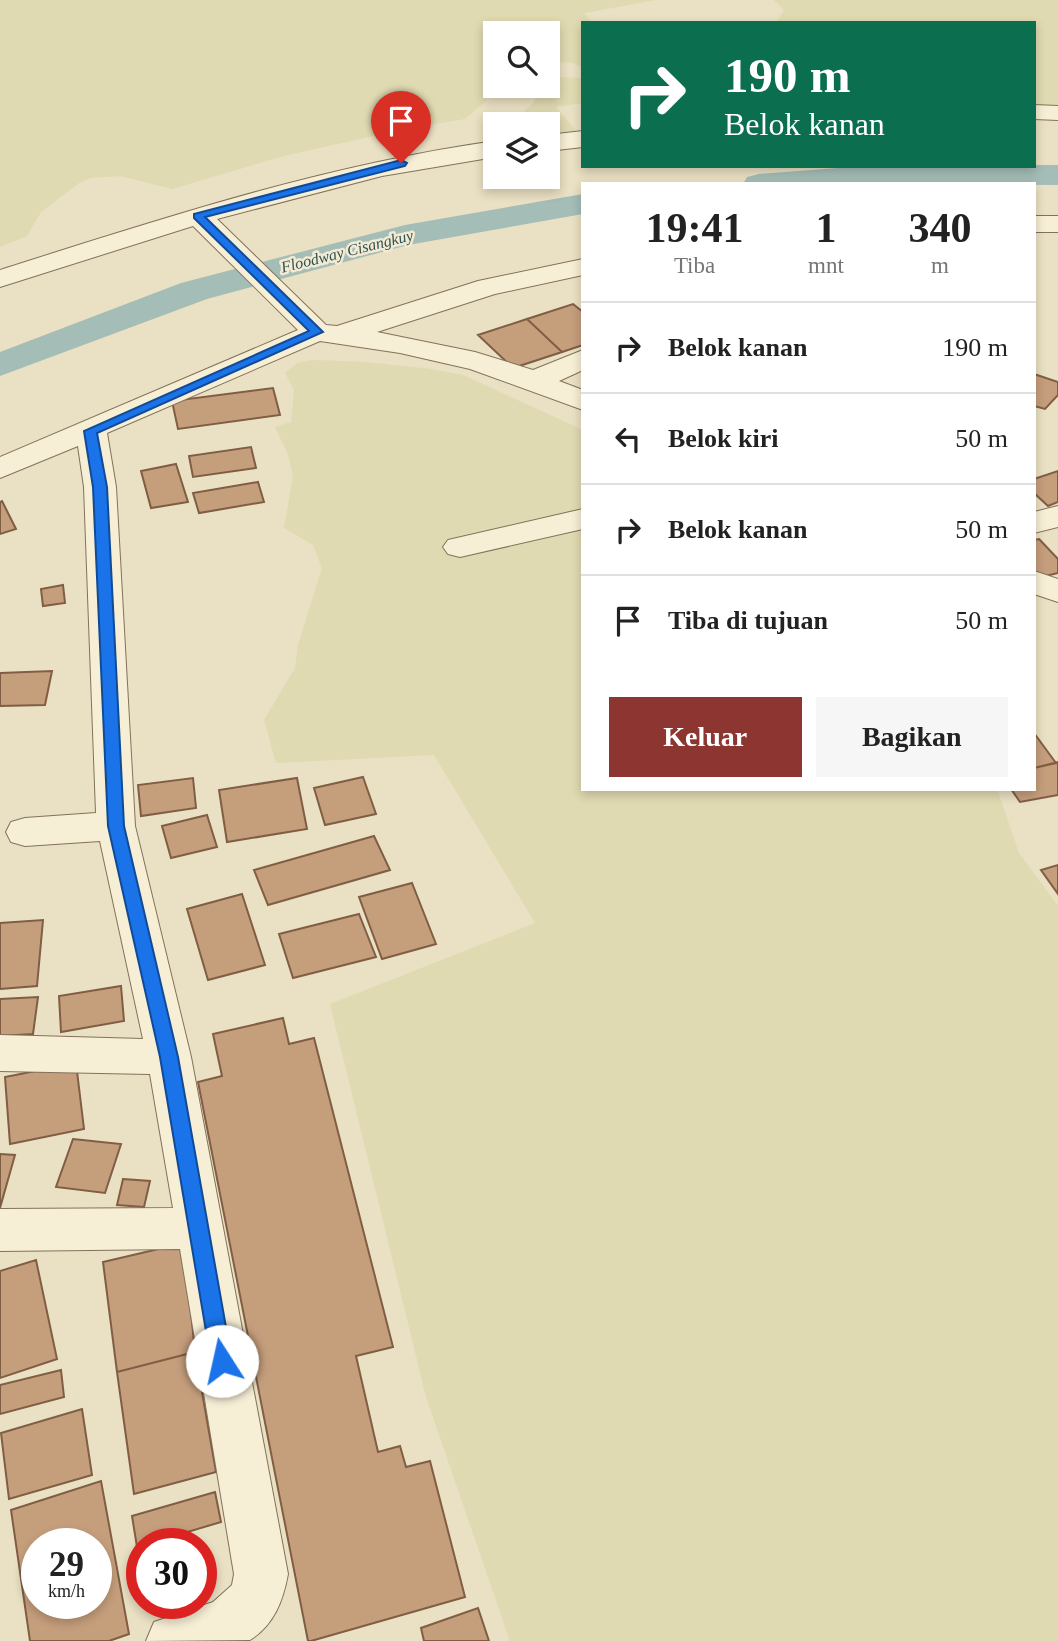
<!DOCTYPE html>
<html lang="id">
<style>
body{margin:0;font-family:"Times New Roman",serif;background:#f6f6f6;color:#222;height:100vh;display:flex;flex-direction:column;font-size:26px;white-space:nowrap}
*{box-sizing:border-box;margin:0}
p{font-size:23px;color:#767676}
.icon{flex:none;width:38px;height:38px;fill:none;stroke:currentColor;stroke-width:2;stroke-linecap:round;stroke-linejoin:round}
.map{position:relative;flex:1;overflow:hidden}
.side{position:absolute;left:581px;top:182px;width:455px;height:609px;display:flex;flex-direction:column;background:#fff;border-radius:0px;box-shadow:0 4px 10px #0003}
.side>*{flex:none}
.banner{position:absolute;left:581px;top:21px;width:455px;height:147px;border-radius:0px;box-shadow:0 4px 10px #0003;background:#0b6e4f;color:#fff;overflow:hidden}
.buttons{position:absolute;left:483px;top:21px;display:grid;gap:14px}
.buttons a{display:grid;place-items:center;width:77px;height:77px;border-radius:0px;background:#fff;box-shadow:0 4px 10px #0003;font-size:35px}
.speed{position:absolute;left:21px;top:1528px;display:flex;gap:14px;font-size:35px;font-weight:700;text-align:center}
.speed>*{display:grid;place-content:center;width:91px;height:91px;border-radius:50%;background:#fff;box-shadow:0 4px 10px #0003;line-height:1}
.speed small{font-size:18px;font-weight:400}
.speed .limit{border:10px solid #d22;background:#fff;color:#111}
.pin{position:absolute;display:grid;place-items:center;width:60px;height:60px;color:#fff;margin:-72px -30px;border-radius:50% 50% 50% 0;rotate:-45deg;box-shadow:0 0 7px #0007}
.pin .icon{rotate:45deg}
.me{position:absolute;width:77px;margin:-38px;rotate:350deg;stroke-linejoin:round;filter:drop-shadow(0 0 5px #0008)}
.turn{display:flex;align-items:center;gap:24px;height:147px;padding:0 28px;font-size:32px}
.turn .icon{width:91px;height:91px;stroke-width:2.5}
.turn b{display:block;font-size:49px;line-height:60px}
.eta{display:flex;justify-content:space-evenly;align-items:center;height:119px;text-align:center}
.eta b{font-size:42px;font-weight:800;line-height:49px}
.action{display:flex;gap:14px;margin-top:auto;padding:14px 28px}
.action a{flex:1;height:80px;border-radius:0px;background:#8c3531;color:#fff;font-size:28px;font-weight:800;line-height:80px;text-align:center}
.action a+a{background:#f6f6f6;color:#222}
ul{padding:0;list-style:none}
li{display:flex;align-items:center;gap:21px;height:91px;padding:0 28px;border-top:2px solid #e0e0e0}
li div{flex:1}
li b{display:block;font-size:26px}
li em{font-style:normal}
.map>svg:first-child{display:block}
.farmland{fill:#dfdab1}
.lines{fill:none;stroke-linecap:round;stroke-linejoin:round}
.canal{fill:#a5bdb7;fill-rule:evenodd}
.building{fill:#c59e7c;stroke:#805e43;stroke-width:2;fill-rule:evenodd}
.minor-casing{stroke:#83725b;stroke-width:2}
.minor{fill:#f6eed5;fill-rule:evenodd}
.route{fill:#1a73e8;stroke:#114b97;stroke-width:2}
.labels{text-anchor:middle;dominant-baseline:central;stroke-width:5;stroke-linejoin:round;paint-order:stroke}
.far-water-label{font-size:16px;font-style:italic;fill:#2f5252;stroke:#f2ead2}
</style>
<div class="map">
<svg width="1058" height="1641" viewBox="0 0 1058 1641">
<rect width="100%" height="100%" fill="#eae0c3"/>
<!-- farmland -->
<path class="farmland" d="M0,0H656L584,13L592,23H583V68L573,63L548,61V33H495V74L482,86L487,100L465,119L404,129L284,156L172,189L120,176L91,178L79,183L41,212L27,236L0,247Z
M774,0H1058V105H1034V23H776L784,10Z
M556,77L583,78V103L556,107L576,131L548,134V124H529L524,111L534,102L539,86H548V78Z
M312,360L366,362L431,369L463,375L583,430V789H997L1019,853L1058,906V1641H510L426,1397L330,1004L535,923L434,755L276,763L264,720L295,668L298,645L322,568L313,545L284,528L293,476L288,454L275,427L291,422L294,390L285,373L297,363Z"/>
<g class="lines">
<!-- canal -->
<path class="canal" d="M1034,165H1058V185L743,184L747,177L759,174L864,166Z
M583,194V214L408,245L207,299L0,376V352L181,283L405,225Z"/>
</g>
<!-- building -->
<path class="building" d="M573,304L583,312V345L562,352L527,319Z
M527,319L562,352L513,368L478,335Z
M1034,374L1058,382V395L1045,409L1034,406Z
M273,388L280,415L178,429L172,401Z
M251,447L256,468L193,477L189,456Z
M176,464L188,502L151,508L141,471Z
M1058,471V502L1048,506L1034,493V479Z
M258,482L264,502L199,513L193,493Z
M2,501L16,529L0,534V502Z
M1039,539L1058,559V573L1034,579V540Z
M63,585L65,603L43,606L41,589Z
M52,671L45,705L0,706V673Z
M1034,733L1056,763L1034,768Z
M1058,762V795L1020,802L1011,789H1034V768Z
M363,777L376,814L325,825L314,788Z
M193,778L196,808L141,816L138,785Z
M297,778L307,829L227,842L219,790Z
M207,815L217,847L171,858L162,826Z
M374,836L390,870L268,905L254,870Z
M1058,865V894L1041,870Z
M412,883L436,944L382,959L359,897Z
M242,894L265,965L208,980L187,909Z
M359,914L376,957L293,978L279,934Z
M43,920L37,986L0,989V923Z
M121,986L124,1021L61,1032L59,996Z
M38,997L33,1034L0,1036V999Z
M283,1018L289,1044L314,1038L393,1347L356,1356L378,1452L400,1446L406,1467L430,1461L465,1597L311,1641H308L198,1082L222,1076L213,1034Z
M76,1063L84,1129L10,1144L5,1077Z
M73,1139L121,1144L105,1193L56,1187Z
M0,1154L15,1155L0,1208Z
M123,1179L150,1181L144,1207L117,1205Z
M184,1243L195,1352L117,1372L103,1262Z
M36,1260L57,1359L0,1378V1271Z
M195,1352L216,1472L134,1494L117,1372Z
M61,1370L64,1397L0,1414V1385Z
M82,1409L92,1475L9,1499L1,1433Z
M101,1481L129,1634L109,1641H30L11,1510ZM37,1544H96V1603H37Z
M215,1492L221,1522L137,1547L132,1516Z
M478,1608L489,1641H424L421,1628Z"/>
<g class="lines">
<defs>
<path id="minor" d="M1034,105L1058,106V120L1034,119Z
M583,131V147L548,151V135Z
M495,141V157L382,176L217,219L326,325L337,326L478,281L583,259V275L495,294L377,332L475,352L533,370L583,350V370L559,381L583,390V410L470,369L400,353L320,341L107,433L116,487L135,826L191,1057L288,1574C283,1601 274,1625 250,1640L146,1641L154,1622L213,1602L232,1585L234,1574L180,1249L0,1251V1209L173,1208L150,1074L0,1071V1035L143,1039L100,841L25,846L11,842L6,832L11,822L25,818L96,813L84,487L78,446L0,478V457L298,330L193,226L0,287V270C163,218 325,165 495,141Z
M1034,216H1058V232H1034Z
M1058,506V527L1034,533V512Z
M583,509V529L460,557L448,554L443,547L448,540Z
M1034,571L1058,579V602L1034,594Z"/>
</defs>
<!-- minor casing -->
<use href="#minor" class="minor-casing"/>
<!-- minor -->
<use href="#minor" class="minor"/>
</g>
<!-- route -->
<path class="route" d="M401,160L407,163L405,166L205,217L323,332L97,433L107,487L124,826L178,1057L232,1361L229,1368L222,1371L214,1368L211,1361L160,1057L108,826L93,487L84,431L309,331L194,218V214Z"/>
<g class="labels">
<!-- far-water labels -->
<g class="far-water-label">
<text transform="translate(347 251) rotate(-14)">Floodway Cisangkuy</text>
</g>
</g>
</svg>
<div class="buttons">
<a><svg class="icon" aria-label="search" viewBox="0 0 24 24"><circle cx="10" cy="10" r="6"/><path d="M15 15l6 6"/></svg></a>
<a><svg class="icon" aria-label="layers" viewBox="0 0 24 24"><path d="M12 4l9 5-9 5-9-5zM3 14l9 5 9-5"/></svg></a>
</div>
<div class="speed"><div>29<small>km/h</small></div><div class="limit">30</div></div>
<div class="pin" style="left:401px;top:163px;background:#d93025"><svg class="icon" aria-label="arrive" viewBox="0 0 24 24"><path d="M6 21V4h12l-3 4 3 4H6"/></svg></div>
<svg class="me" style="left:222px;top:1361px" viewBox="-20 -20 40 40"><circle r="19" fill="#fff"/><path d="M0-13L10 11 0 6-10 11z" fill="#1a73e8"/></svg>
<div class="banner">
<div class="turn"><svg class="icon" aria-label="right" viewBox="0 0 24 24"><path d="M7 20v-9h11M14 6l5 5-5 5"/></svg><div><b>190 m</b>Belok kanan</div></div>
</div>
<section class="side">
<div class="eta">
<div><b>19:41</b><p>Tiba</p></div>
<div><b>1</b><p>mnt</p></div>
<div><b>340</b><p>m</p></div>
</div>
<ul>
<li><svg class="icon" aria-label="right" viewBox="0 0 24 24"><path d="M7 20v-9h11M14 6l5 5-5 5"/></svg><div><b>Belok kanan</b></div><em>190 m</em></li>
<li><svg class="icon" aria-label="left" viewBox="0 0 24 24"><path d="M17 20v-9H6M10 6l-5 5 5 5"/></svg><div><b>Belok kiri</b></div><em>50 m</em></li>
<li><svg class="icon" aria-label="right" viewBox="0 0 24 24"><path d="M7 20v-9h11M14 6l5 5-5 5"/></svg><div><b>Belok kanan</b></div><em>50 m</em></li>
<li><svg class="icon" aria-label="arrive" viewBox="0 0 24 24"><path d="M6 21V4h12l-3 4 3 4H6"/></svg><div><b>Tiba di tujuan</b></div><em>50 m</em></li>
</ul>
<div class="action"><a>Keluar</a><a>Bagikan</a></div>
</section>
</div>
